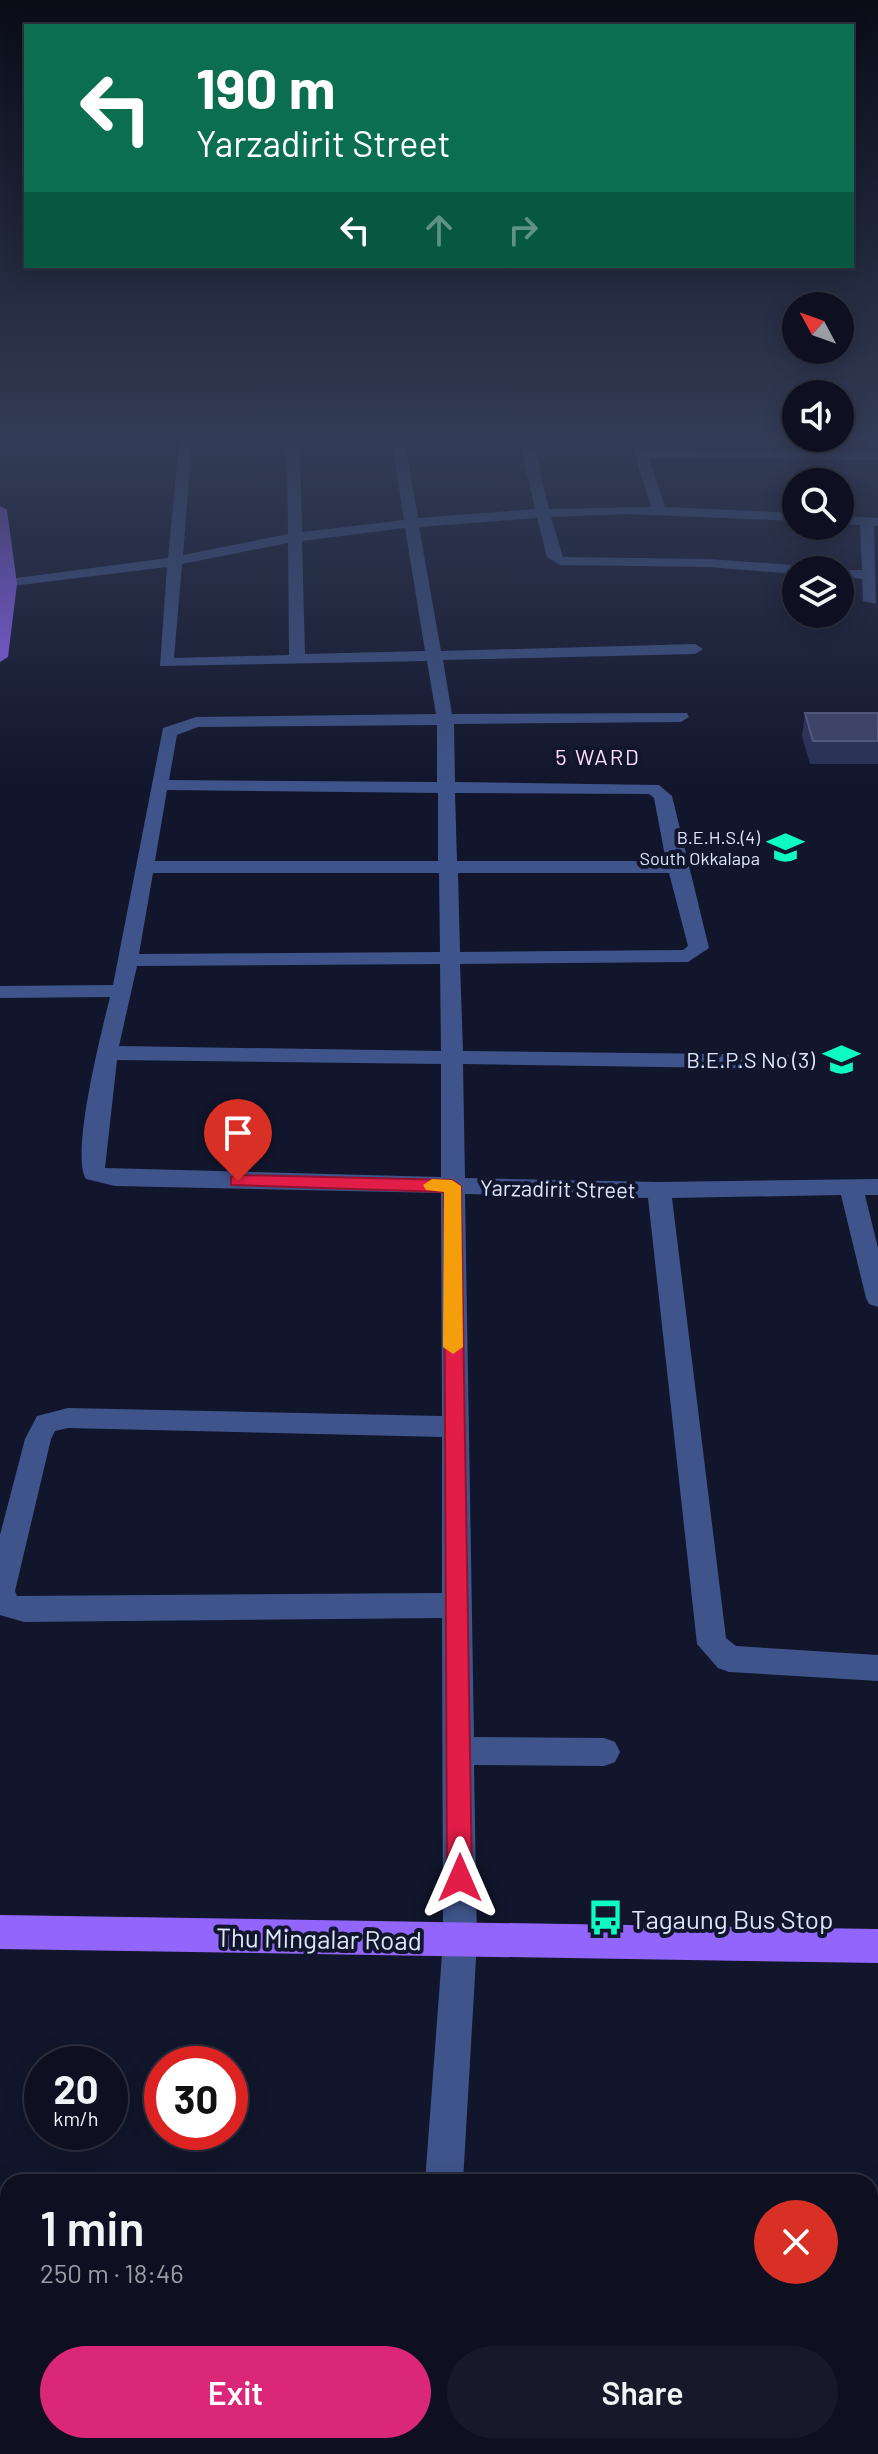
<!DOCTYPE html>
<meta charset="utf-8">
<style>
body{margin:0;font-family:Barlow,sans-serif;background:#17192a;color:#f1f3f6;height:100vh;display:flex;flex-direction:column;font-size:30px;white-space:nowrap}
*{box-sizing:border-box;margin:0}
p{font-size:26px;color:#9b9da5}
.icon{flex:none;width:44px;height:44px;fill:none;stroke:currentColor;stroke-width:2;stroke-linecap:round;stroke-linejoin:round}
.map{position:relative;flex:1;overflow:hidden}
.panel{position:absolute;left:0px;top:2174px;width:878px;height:280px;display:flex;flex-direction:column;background:#0e1021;border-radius:24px 24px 0 0;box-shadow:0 4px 20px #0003,0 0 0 2px #2e303f}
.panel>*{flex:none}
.top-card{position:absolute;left:24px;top:24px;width:830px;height:244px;border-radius:0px;box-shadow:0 4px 20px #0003,0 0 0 2px #2e303f;background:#0b6e4f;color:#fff;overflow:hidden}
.needle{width:52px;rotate:311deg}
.tools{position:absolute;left:782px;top:292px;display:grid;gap:16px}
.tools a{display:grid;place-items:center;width:72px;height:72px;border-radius:50%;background:#0e1021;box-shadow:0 4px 20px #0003,0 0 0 2px #2e303f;font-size:40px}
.speed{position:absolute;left:24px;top:2046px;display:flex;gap:16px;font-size:40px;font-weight:700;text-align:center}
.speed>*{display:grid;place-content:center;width:104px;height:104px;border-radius:50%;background:#0e1021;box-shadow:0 4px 20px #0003,0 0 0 2px #2e303f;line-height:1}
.speed small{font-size:20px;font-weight:400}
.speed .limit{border:12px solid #d22;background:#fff;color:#111}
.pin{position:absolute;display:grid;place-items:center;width:68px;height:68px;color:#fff;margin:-82px -34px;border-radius:50% 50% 50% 0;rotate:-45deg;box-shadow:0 0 8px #0007}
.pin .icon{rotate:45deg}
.me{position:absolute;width:88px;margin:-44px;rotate:0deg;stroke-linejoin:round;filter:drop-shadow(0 0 6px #0008)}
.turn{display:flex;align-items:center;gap:28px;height:168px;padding:0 40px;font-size:36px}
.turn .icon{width:104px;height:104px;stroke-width:2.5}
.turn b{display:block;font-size:56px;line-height:68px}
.lanes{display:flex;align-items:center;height:76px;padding:0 40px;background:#0003;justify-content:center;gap:40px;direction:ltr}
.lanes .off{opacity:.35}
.round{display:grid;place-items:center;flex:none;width:84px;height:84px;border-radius:42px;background:#17192a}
.headline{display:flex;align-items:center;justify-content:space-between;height:136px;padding:0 40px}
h1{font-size:48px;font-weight:600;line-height:60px}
.primary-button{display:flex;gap:16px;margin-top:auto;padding:16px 40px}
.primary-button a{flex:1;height:92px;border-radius:48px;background:#db2777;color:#fff;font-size:32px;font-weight:600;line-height:92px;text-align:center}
.primary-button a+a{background:#17192a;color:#f1f3f6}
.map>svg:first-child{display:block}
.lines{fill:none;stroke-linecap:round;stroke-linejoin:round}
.minor{fill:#3e548a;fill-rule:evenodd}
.major{fill:#9266fd;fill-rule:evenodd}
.wall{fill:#2b3259}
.building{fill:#3e456b;stroke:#575e82;stroke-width:2}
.route{fill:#e11d48;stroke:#92132f;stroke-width:2}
.slow{fill:#f59e0b}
.labels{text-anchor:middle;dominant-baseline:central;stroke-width:8;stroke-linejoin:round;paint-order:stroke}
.far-poi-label{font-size:18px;fill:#dde5ff;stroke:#12162c;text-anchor:end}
.far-quarter-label{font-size:22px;letter-spacing:2px;fill:#ffdffe;stroke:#12162c}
.poi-label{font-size:22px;fill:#dde5ff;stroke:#12162c;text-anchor:end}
.street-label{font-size:22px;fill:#dde5ff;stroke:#12162c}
.near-poi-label{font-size:26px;fill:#dde5ff;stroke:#12162c;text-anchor:start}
.near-street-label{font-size:26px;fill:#dde5ff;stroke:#12162c}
</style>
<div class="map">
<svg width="878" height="2454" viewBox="0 0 878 2454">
<rect width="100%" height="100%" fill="#12162c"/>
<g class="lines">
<!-- minor -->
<path class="minor" d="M179,442H192L183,555L288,534L287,442H300L302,532L404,520L392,442H405L418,518L535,509L520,442H533L549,509L651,507L631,442H643L646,450L878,452V460L649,458L665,507L796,513V521L628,514L551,517L563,557L709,559L806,566L813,570H796V574L709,567L560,565L547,557L537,518L419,527L441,651L695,644L703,649L695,654L443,660L452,714L687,713L689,717L681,722L454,724L455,782L659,785L672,796L709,948L688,962L460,964L463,1051L804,1055L815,1062L804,1069L463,1064L465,1178L659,1182L878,1179V1195H865L878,1248V1307L869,1304L866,1298L841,1195L672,1198L726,1638L736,1646L878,1655V1681L729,1672L718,1668L697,1644L648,1198L465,1194L474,1737L604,1738L615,1742L620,1752L615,1762L604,1766L474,1765L477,1941L463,2182H425L443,1941L442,1618L24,1622L0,1615V1535L25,1439L37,1416L68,1408L442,1416L441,1193L115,1186L86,1179C70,1154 102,1030 110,997L0,998V986L113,985L163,728L196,717L436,714L427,661L160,666L167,567L4,587L1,584L9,579L168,558ZM405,528L425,651L305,654L302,541ZM288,543L289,655L174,658L182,564ZM437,725V782L169,780L177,735L198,727ZM167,790L438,793V861H155ZM455,793L649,794L654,798L666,861H457ZM153,873H439L440,952L139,954ZM458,873H669L688,946L683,950L460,952ZM440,964L441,1051L119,1046L137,966ZM117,1060L441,1064V1177L105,1168ZM68,1428L442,1437V1593L17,1596L15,1591L51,1439L55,1431Z
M840,516L878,518V526H874L876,604L863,601L862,579L840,576V570H834H862L860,525L840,524Z
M870,2329H878V2369H870Z
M481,2446H521L523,2454H481Z"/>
<!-- major -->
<path class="major" d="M0,506L7,510L17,584L8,657L0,662Z
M0,1915L878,1929V1963L0,1949Z"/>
</g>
<!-- wall -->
<path class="wall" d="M805,713H878V764H810L802,736Z"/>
<!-- building -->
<path class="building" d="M805,713H878V741H813Z"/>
<!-- sky -->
<linearGradient id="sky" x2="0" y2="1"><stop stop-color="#0a0c18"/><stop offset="0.56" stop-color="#333c56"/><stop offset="1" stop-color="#333c56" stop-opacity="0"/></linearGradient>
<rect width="878" height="785" fill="url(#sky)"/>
<!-- route -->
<path class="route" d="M238,1175L452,1180L461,1186L472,1878L468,1886L460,1890L451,1886L447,1878L444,1192L231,1185V1177Z"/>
<!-- slow -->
<path class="slow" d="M432,1179L452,1180L461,1186L463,1347L453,1354L443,1347L444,1192L426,1190L423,1185Z"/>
<!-- icons -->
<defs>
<symbol id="school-bare" viewBox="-9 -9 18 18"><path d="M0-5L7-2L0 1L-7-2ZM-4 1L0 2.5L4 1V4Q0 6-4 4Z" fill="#0cfcc4" stroke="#12162c" stroke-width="2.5" paint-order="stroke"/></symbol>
<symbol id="bus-bare" viewBox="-9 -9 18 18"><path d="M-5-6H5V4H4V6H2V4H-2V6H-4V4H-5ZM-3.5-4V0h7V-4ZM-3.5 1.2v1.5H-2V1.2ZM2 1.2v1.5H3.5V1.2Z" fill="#0cfcc4" stroke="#12162c" stroke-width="2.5" paint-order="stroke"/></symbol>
</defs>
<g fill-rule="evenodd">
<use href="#school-bare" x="760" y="822" width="51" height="51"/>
<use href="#school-bare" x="816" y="1034" width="51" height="51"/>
<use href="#bus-bare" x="580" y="1892" width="51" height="51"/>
</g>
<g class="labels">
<!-- far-poi labels -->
<g class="far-poi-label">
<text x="760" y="837">B.E.H.S.(4)<tspan x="760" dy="21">South Okkalapa</tspan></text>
</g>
<!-- far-quarter labels -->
<g class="far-quarter-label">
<text x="598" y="756">5 WARD</text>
</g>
<!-- poi labels -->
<g class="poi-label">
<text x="815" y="1059">B.E.P.S No (3)</text>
</g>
<!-- street labels -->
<g class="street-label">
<text transform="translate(558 1188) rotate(1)">Yarzadirit Street</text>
</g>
<!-- near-poi labels -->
<g class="near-poi-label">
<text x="631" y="1918">Tagaung Bus Stop</text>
</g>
<!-- near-street labels -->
<g class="near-street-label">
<text transform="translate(319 1938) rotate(1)">Thu Mingalar Road</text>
</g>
</g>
</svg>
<div class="tools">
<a><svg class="needle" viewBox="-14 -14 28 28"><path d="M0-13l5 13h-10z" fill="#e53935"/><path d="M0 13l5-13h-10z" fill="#9b9da5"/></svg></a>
<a><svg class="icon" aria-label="sound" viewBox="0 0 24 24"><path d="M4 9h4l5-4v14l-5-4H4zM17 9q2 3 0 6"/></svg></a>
<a><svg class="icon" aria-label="search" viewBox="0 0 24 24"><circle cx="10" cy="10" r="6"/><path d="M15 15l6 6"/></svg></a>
<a><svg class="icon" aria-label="layers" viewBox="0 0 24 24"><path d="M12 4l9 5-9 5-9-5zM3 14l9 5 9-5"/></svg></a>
</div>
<div class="speed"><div>20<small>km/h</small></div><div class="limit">30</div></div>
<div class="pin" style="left:238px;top:1181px;background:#d93025"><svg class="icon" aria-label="arrive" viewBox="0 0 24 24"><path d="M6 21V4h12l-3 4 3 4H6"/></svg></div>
<svg class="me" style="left:460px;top:1878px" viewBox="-20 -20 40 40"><path d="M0-17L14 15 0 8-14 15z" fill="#e11d48" stroke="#fff" stroke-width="4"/></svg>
<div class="top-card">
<div class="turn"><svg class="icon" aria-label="left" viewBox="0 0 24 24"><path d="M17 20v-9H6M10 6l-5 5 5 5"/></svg><div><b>190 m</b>Yarzadirit Street</div></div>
<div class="lanes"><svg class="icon" aria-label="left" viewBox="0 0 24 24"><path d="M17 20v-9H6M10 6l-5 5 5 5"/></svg><svg class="icon off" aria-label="ahead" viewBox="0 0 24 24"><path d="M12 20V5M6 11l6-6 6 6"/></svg><svg class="icon off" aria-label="right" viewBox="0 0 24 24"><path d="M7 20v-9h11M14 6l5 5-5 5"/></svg></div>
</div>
<section class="panel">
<div class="headline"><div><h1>1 min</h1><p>250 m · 18:46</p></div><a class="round" style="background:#d93025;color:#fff"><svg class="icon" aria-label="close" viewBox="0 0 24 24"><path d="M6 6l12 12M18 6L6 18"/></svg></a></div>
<div class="primary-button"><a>Exit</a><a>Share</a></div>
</section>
</div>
